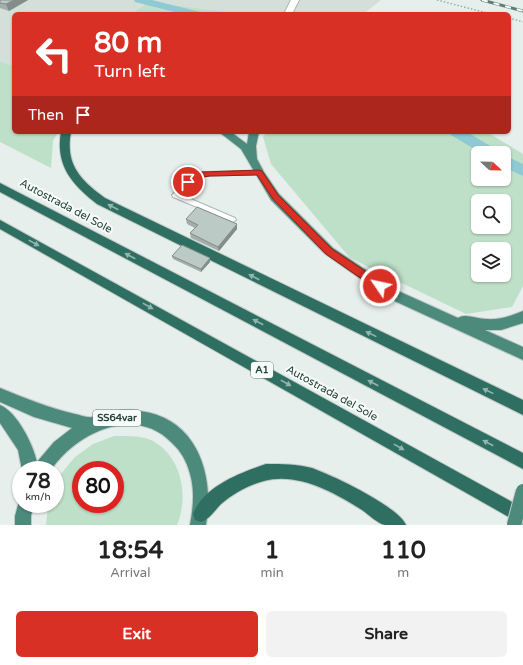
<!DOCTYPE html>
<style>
body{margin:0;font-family:"Varela Round",sans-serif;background:#f2f2f2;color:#222;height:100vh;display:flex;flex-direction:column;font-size:15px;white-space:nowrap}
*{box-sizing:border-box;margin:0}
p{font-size:13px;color:#767676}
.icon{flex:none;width:22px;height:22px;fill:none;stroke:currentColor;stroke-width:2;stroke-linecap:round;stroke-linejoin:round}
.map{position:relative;height:525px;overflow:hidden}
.side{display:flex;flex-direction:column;background:#fff;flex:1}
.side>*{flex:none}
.guide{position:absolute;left:12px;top:12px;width:499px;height:122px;border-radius:6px;box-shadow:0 1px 3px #0004;background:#d93025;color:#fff;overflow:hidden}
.needle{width:26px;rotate:112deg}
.controls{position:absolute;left:471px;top:146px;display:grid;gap:8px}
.controls a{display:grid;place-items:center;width:40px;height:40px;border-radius:6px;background:#fff;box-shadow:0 1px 3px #0004;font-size:20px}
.speed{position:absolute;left:12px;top:461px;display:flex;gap:8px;font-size:20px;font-weight:700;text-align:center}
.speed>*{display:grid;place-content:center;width:52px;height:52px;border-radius:50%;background:#fff;box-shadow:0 1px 3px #0004;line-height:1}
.speed small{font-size:10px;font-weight:400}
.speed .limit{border:6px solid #d22;background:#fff;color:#111}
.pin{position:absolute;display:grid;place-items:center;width:34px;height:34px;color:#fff;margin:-17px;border:2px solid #fff;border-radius:50%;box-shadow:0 1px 4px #0007}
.me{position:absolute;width:44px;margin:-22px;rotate:304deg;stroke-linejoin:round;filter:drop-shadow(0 0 3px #0008)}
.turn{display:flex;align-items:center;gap:14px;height:84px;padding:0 16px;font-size:18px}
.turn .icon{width:52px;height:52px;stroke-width:2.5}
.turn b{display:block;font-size:28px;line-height:34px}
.then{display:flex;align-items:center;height:38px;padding:0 16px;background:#0003;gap:8px;font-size:15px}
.eta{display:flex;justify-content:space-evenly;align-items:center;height:68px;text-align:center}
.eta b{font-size:24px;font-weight:700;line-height:28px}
.cta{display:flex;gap:8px;margin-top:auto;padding:8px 16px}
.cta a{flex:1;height:46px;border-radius:6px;background:#d93025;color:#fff;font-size:16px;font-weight:700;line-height:46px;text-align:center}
.cta a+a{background:#f2f2f2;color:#222}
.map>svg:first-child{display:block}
.built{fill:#d4dfda}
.green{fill:#bfe0c8;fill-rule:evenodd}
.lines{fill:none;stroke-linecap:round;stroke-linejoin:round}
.canal{fill:#8ec9d4;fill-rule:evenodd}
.service-casing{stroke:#a8b8b2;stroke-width:2}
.minor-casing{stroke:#a8b8b2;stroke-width:2}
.trunk-casing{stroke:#c2cac8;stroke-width:2}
.motorway-casing{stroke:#c2cac8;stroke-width:2}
.path{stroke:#86b3a5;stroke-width:1.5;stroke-dasharray:1.5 2;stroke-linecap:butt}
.service{fill:#fff;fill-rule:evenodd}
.minor{fill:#fff;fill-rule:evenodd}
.trunk{fill:#4c8a7c;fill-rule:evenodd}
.motorway{fill:#2f6f62;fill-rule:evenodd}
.rail-casing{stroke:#5f7d75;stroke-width:3}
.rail{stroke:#f7fbf9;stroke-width:2;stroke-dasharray:6;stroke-linecap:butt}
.trunk-bridge-casing{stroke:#c2cac8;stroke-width:16;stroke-linecap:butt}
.trunk-bridge{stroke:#4c8a7c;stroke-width:14}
.wall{fill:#a1aea9}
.shaded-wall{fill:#838d89}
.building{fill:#bbcac4;stroke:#838d89}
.oneway{fill:#93b5ae}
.route{fill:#d93025;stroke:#8d1f18}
.labels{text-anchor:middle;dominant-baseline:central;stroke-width:4;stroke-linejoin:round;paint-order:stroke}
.shield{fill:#f7fbf9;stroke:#637a73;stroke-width:1}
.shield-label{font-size:10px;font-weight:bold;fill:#24423a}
.street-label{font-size:11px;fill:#24423a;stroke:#f7fbf9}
</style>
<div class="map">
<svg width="523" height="525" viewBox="0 0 523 525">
<rect width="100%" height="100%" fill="#e6efeb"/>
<!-- built -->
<path class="built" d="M0,0H381L363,14H244L149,2L130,14H14V66L0,61Z"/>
<!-- green -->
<path class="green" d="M149,2L244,14H130Z
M0,61L14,66V132H58L53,141L51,168L0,142Z
M267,132H487L523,154V286L512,307L466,314L350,258L271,164L263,137ZM478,153H504V179H478ZM478,201H504V227H478ZM478,249H504V275H478Z
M114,436C127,436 141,435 153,441C182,457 189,497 177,525H46L48,504H55V485L60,475L75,457L93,444ZM81,470H115V504H81Z"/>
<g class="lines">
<!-- canal -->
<path class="canal" d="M134,0H152L200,12L202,14H183L135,2Z
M449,132H467L497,150L499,153H481L451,135Z
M504,155L523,164V176L504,167Z"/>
<defs>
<path id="service" d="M259,171L262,173L261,174L203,176L191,182L179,194L235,218L236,220L233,222L173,197L172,195L187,180L202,172Z"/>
<path id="minor" d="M291,0H299L292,14H284Z"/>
<path id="trunk" d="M219,132H231L247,144L249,132H259L256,146L257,159L264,172L279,194L333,248L396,290L458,318C465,313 477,319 486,319C500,320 510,316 523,311V323L501,330H485L523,347V360L388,298L325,254L271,200L241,149Z
M0,388C25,398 48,408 75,414C80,415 87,418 92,417C98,417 104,414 110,412C119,410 130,409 140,411C197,418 215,475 206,525H190C193,508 195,491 190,474C187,462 181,451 172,443C135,404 76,433 51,470H22L18,450L0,423V405C17,412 33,444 37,462L54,442L72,428L34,417L0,402Z
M20,498L21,504H34L31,516V525H15V516Z"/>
<path id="motorway" d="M61,132H71C65,164 80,180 105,198L523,400V415L97,204C72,185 55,165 61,132Z
M0,183L523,453V469L0,192Z
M0,220L523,508V525L0,229Z
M266,464C282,464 297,464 312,468C332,475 399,507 406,525C400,525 392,525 385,525C378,524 368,514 362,510C335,493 298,472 264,481C249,485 234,493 221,504C214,511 210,519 201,522L195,520L193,514C204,486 240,473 266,464Z"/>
</defs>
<!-- service casing -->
<use href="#service" class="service-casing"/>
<!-- minor casing -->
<use href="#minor" class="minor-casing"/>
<!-- trunk casing -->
<use href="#trunk" class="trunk-casing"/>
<!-- motorway casing -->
<use href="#motorway" class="motorway-casing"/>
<!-- path -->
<path class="path" d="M437,0L491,14
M509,18L523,22"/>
<!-- service -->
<use href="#service" class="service"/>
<!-- minor -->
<use href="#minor" class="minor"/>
<!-- trunk -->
<use href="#trunk" class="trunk"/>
<!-- motorway -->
<use href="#motorway" class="motorway"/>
<defs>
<path id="rail" d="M482,0L523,11"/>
</defs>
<!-- rail casing -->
<use href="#rail" class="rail-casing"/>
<!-- rail -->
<use href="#rail" class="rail"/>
<defs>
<path id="trunk-bridge" d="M514,525L523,491"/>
</defs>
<!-- trunk-bridge casing -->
<use href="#trunk-bridge" class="trunk-bridge-casing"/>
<!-- trunk-bridge -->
<use href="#trunk-bridge" class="trunk-bridge"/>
</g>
<!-- wall -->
<path class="wall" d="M0,0H28L9,11L0,8Z
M186,219L237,229L219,251L191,238L190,233L195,228L187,224Z
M172,256L210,262L201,272L173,259Z"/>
<!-- shaded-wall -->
<path class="shaded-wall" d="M14,0H28L9,11L6,4Z
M237,224V229L219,251L218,247Z
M210,258V262L201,272V269Z"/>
<!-- building -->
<path class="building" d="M0,0H14L6,4L0,3Z
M197,207L237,224L218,247L190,233L198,225L186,219Z
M182,245L210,258L201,269L172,256Z"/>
<!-- one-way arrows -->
<defs><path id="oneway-solid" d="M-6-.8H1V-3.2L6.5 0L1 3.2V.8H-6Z"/></defs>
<g class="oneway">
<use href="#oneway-solid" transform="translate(113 207) rotate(-153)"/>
<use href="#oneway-solid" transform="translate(34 243) rotate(29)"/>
<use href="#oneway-solid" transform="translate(130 256) rotate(-152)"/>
<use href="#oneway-solid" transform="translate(254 277) rotate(-153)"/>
<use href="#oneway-solid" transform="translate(148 306) rotate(29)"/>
<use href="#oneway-solid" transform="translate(258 322) rotate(-152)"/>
<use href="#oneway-solid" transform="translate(371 334) rotate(-154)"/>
<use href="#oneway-solid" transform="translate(286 383) rotate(29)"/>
<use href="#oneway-solid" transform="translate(373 383) rotate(-152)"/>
<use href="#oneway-solid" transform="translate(488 391) rotate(-154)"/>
<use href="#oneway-solid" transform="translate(488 443) rotate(-152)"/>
<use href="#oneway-solid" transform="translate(399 447) rotate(29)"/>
</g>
<!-- route -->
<path class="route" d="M259,170L262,171L278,195L332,249L383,283L384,286L383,289H376L326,254L273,199L257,175L210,176L204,177L188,184L185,182L202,172Z"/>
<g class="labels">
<!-- shield labels -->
<g class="shield">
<rect x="251" y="362" width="22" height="16" rx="3"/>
<rect x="93" y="410" width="48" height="16" rx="3"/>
</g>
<g class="shield-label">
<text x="262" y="370">A1</text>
<text x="117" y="418">SS64var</text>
</g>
<!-- street labels -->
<g class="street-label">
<text transform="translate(66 206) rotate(28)">Autostrada del Sole</text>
<text transform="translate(332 393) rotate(29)">Autostrada del Sole</text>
</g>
</g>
</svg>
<div class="controls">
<a><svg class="needle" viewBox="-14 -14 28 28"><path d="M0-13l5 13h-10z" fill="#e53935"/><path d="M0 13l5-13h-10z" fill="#767676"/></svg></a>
<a><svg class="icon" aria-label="search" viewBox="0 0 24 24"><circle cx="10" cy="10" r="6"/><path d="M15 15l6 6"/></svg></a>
<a><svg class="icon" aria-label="layers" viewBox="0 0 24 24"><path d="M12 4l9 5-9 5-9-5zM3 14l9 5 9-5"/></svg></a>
</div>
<div class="speed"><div>78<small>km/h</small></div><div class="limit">80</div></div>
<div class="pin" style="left:188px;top:182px;background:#d93025"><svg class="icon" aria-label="arrive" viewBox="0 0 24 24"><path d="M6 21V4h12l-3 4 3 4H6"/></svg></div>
<svg class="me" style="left:380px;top:286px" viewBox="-20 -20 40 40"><circle r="17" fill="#d93025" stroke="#fff" stroke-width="3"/><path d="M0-11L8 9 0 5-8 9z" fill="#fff"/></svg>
<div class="guide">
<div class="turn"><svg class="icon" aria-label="left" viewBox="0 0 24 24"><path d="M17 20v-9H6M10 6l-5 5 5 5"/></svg><div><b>80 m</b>Turn left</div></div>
<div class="then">Then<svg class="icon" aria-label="arrive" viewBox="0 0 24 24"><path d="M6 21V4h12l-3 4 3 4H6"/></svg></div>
</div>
</div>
<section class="side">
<div class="eta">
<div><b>18:54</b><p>Arrival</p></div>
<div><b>1</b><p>min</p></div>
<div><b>110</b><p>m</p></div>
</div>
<div class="cta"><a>Exit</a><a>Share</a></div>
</section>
